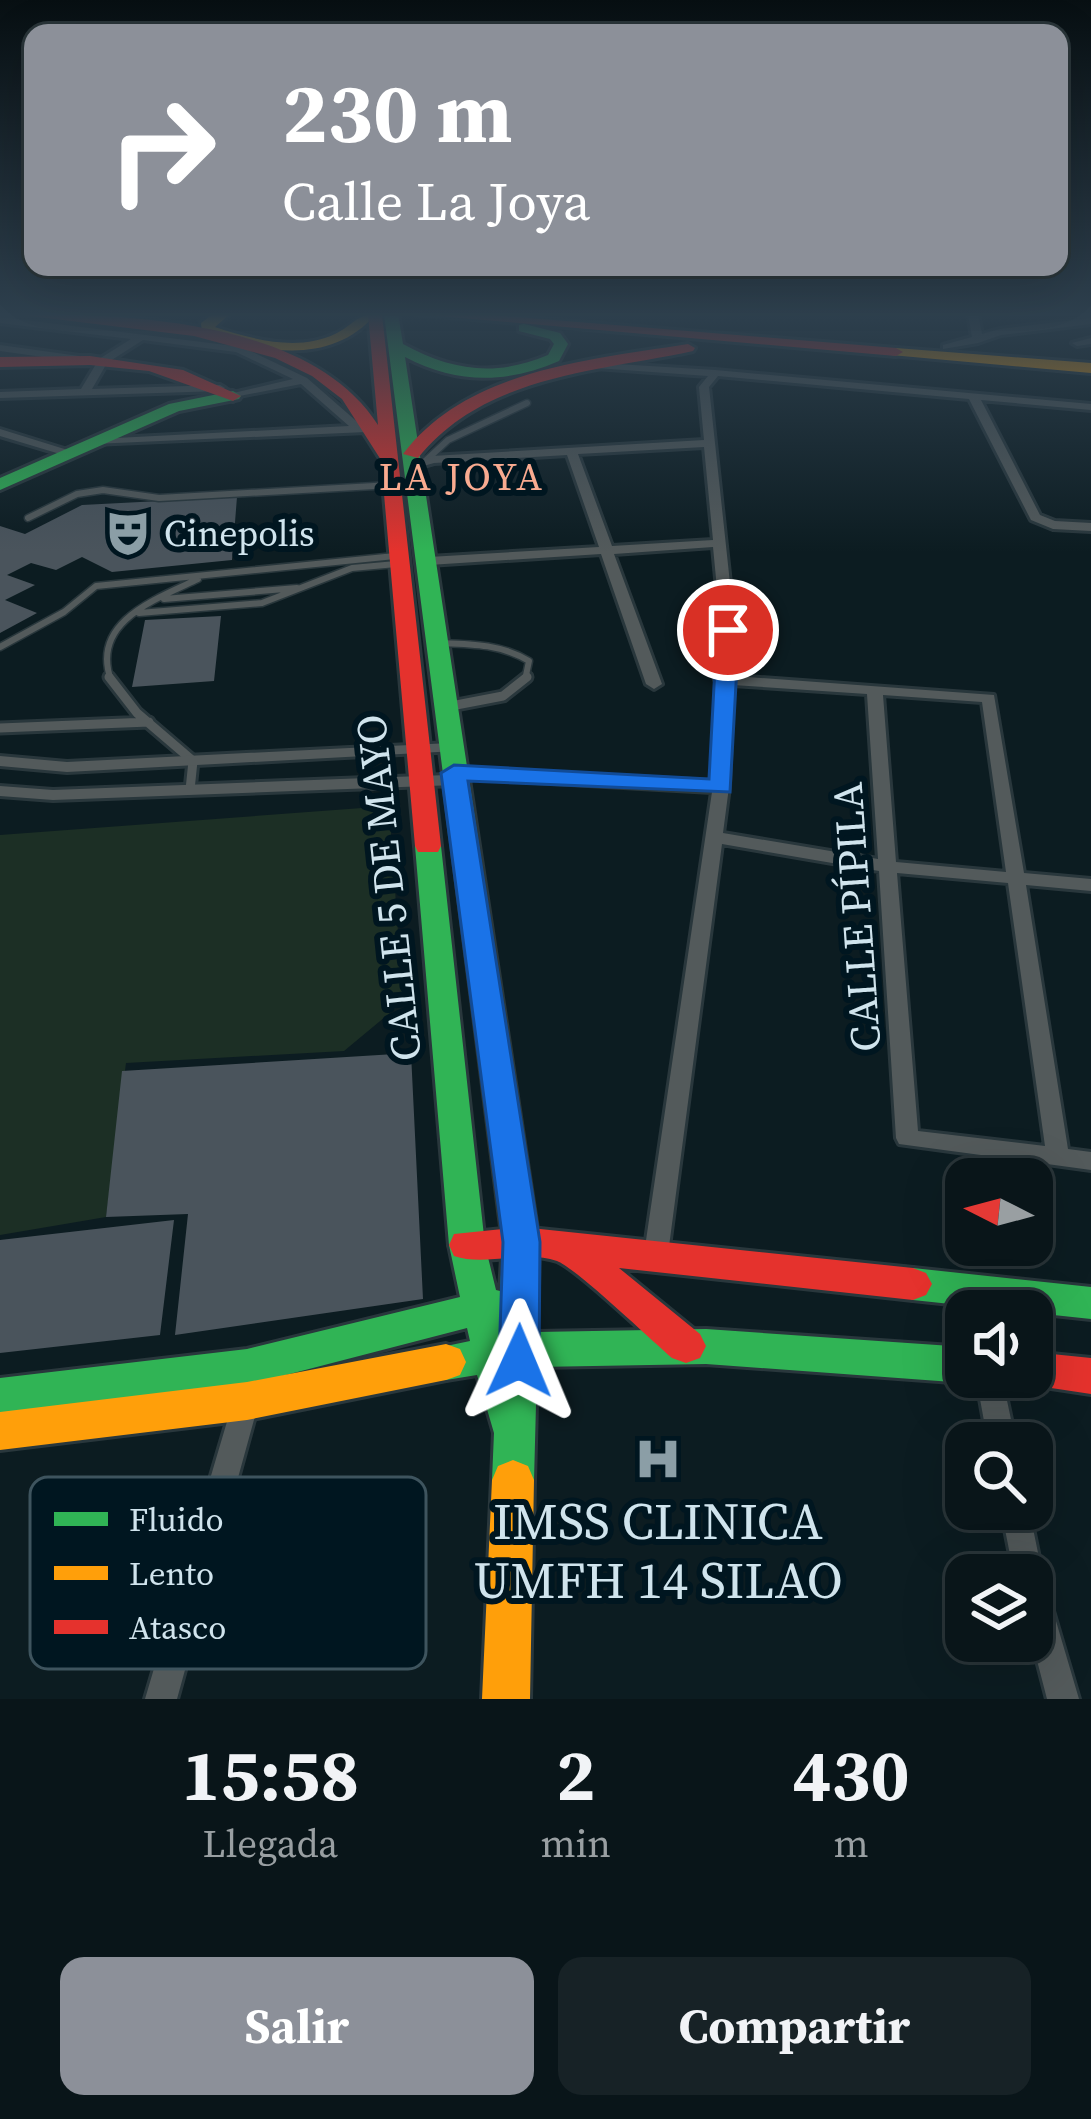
<!DOCTYPE html>
<html lang="es">
<meta charset="utf-8">
<style>
body{margin:0;font-family:"Source Serif 4",serif;background:#172226;color:#f1f3f6;height:100vh;display:flex;flex-direction:column;font-size:45px;white-space:nowrap}
*{box-sizing:border-box;margin:0}
p{font-size:39px;color:#999fa2}
.icon{flex:none;width:66px;height:66px;fill:none;stroke:currentColor;stroke-width:2;stroke-linecap:round;stroke-linejoin:round}
.map{position:relative;height:1699px;overflow:hidden}
.drawer{display:flex;flex-direction:column;background:#091519;flex:1}
.drawer>*{flex:none}
.guide{position:absolute;left:24px;top:24px;width:1044px;height:252px;border-radius:24px;box-shadow:0 12px 48px #0002,0 0 0 3px #293438;background:#8c9099;color:#fff;overflow:hidden}
.needle{width:78px;rotate:276deg}
.buttons{position:absolute;left:945px;top:1158px;display:grid;gap:24px}
.buttons a{display:grid;place-items:center;width:108px;height:108px;border-radius:24px;background:#091519;box-shadow:0 12px 48px #0002,0 0 0 3px #293438;font-size:60px}
.pin{position:absolute;display:grid;place-items:center;width:102px;height:102px;color:#fff;margin:-51px;border:6px solid #fff;border-radius:50%;box-shadow:0 3px 12px #0007}
.me{position:absolute;width:132px;margin:-66px;rotate:1deg;stroke-linejoin:round;filter:drop-shadow(0 0 9px #0008)}
.turn{display:flex;align-items:center;gap:42px;height:252px;padding:0 60px;font-size:54px}
.turn .icon{width:156px;height:156px;stroke-width:2.5}
.turn b{display:block;font-size:84px;line-height:102px}
.eta{display:flex;justify-content:space-evenly;align-items:center;height:204px;text-align:center}
.eta b{font-size:72px;font-weight:700;line-height:84px}
.primary-button{display:flex;gap:24px;margin-top:auto;padding:24px 60px}
.primary-button a{flex:1;height:138px;border-radius:24px;background:#8c9099;color:#fff;font-size:48px;font-weight:700;line-height:138px;text-align:center}
.primary-button a+a{background:#172226;color:#f1f3f6}
.map>svg:first-child{display:block}
.green{fill:#1c2f25}
.building{fill:#4a545c}
.lines{fill:none;stroke-linecap:round;stroke-linejoin:round}
.lane-far1-casing{stroke:#29373c;stroke-width:9}
.lane-casing{stroke:#29373c;stroke-width:15}
.street-casing{stroke:#29373c;stroke-width:6}
.fast-casing{stroke:#29373c;stroke-width:6}
.slow-casing{stroke:#29373c;stroke-width:6}
.jam-casing{stroke:#29373c;stroke-width:6}
.lane-far1{stroke:#535a5b;stroke-width:6}
.lane{stroke:#535a5b;stroke-width:9}
.street{fill:#535a5b;fill-rule:evenodd}
.fast{fill:#30b455;fill-rule:evenodd}
.slow{fill:#ff9f0a;fill-rule:evenodd}
.jam{fill:#e5322d;fill-rule:evenodd}
.route{fill:#1a73e8;stroke:#114b97;stroke-width:3}
.labels{text-anchor:middle;dominant-baseline:central;stroke-width:12;stroke-linejoin:round;paint-order:stroke}
.far-poi-label{font-size:36px;fill:#d0e4ed;stroke:#001620;text-anchor:start}
.far-quarter-label{font-size:39px;letter-spacing:3px;fill:#f9ab90;stroke:#001620}
.street-label{font-size:42px;fill:#d0e4ed;stroke:#001620}
.near-poi-label{font-size:51px;fill:#d0e4ed;stroke:#001620}
.key{fill:#001620;stroke:#3e545e;stroke-width:3}
.key-label{font-size:33px;fill:#d0e4ed}
</style>
<div class="map">
<svg width="1091" height="1699" viewBox="0 0 1091 1699">
<rect width="100%" height="100%" fill="#0c1c21"/>
<!-- green -->
<path class="green" d="M389,806L403,1002L344,1051L126,1063L106,1217L0,1235V835Z"/>
<!-- building -->
<path class="building" d="M237,497L232,560L112,572L82,557L56,570L31,563L7,575L35,585L5,600L37,613L0,633V526L25,534L82,505Z
M221,616L214,681L132,687L145,620Z
M411,1053L423,1299L175,1335L188,1214L106,1217L122,1071Z
M174,1220L160,1335L0,1353V1240Z"/>
<g class="lines">
<defs>
<path id="lane-far1" d="M422,464L448,440L527,403
M28,518L77,494L103,490L159,498L392,485
M164,599L297,588
M139,613L262,603L352,568L396,564
M439,643C471,644 501,644 529,661L525,680
M0,647L64,612L96,586L395,556
M111,680C90,622 156,599 198,579"/>
<path id="lane" d="M109,677L137,713L193,761L190,790
M451,706L503,696L527,677
M0,728L149,722"/>
<path id="street" d="M968,314H978L982,334L1000,329L1091,318V324L1001,335L978,343L943,349V345L972,337Z
M0,317L242,347L307,378L362,426L372,429L366,432L93,444V440L97,439L349,426L301,384L229,398V394L293,379L236,352L143,340L107,363L92,389L220,385L225,388L220,391L0,398V392L81,389L99,359L131,339L0,323Z
M1091,338V344L1077,346L1072,343Z
M0,345L79,356L84,359L79,362L0,351Z
M600,363L715,370L1091,404V410L981,400L1040,515L1055,521L1091,523V531L1053,529L1031,520L969,399L718,376L709,387L735,630L734,676L994,695L1024,873L1091,879V891L1026,885L1068,1149L1091,1152V1170L899,1144L896,1138L879,871L722,844L668,1254L665,1261L656,1264L647,1261L644,1254L712,792L462,778L461,784L455,785L53,800L0,796V786L53,790L447,775L448,769L454,768L713,781L718,683L715,680L718,677L721,630L713,547L614,554L662,684L654,689L646,684L601,554L429,565L422,561L429,557L599,547L567,455L434,463L409,470V464L432,456L704,440L699,387L708,376L596,368V364ZM704,447L713,540L612,546L578,454ZM733,685L867,694L878,859L723,833L729,787ZM883,695L982,702L1006,872L896,862ZM897,873L1008,883L1045,1146L918,1131Z
M0,429L74,452L76,454L70,457L0,436Z
M450,743L458,748L456,751L67,772L0,766V756L67,762Z
M976,1377H1002L1016,1443H988Z
M247,1386L257,1389L260,1398L177,1699H145L234,1398L237,1389Z
M1001,1509H1029L1043,1577L1079,1699H1047L1032,1641V1575H1014Z"/>
<path id="fast" d="M384,314H398L403,344C452,371 496,377 548,355L554,344L550,339L519,331V325L524,324L560,333L568,344L559,361C506,384 457,384 405,357L539,1242L537,1332L706,1329L966,1347V1377L980,1378L966,1383L706,1364L537,1367L534,1480L528,1494L513,1500L498,1494L492,1480L494,1433L477,1375L446,1380L432,1375L426,1362L432,1349L470,1341L467,1328L247,1385L0,1416V1378L247,1349L460,1297L449,1245L415,846L428,838L441,846L485,1245L496,1290L500,1291L503,1242Z
M233,391L241,396L239,399L179,411L0,490V478L169,404Z
M913,1268L1091,1287V1319L913,1300L900,1295L894,1284L900,1273Z"/>
<path id="slow" d="M213,314H230L215,327C251,339 298,352 335,334C352,326 357,314 376,314C330,367 261,352 202,332L201,323Z
M896,348L1091,363V373L891,355L889,352Z
M446,1344L460,1349L466,1362L460,1375L446,1380L247,1420L0,1450V1412L247,1382Z
M513,1460L528,1466L534,1480L530,1699H482L492,1480L498,1466Z"/>
<path id="jam" d="M14,314C128,314 310,319 378,425L368,314H382L441,846L438,852H418L415,846L381,460L342,399L312,376L275,358L194,336Z
M416,314H480L896,348L903,352L896,356Z
M688,344L695,348L693,351C596,372 485,375 418,458L403,454C468,369 589,360 688,344Z
M90,356L183,370L241,396L233,401L149,371L90,365L0,367V357Z
M521,1227L913,1268L926,1273L932,1284L926,1295L913,1300L619,1268L700,1334L706,1346L700,1358L686,1363L672,1358C650,1339 577,1269 557,1261C524,1249 486,1267 454,1256L449,1245L454,1234Z
M1032,1352L1091,1358V1394L1018,1383L1015,1377H1032Z"/>
</defs>
<!-- lane-far1 casing -->
<use href="#lane-far1" class="lane-far1-casing"/>
<!-- lane casing -->
<use href="#lane" class="lane-casing"/>
<!-- street casing -->
<use href="#street" class="street-casing"/>
<!-- fast casing -->
<use href="#fast" class="fast-casing"/>
<!-- slow casing -->
<use href="#slow" class="slow-casing"/>
<!-- jam casing -->
<use href="#jam" class="jam-casing"/>
<!-- lane-far1 -->
<use href="#lane-far1" class="lane-far1"/>
<!-- lane -->
<use href="#lane" class="lane"/>
<!-- street -->
<use href="#street" class="street"/>
<!-- fast -->
<use href="#fast" class="fast"/>
<!-- slow -->
<use href="#slow" class="slow"/>
<!-- jam -->
<use href="#jam" class="jam"/>
</g>
<!-- sky -->
<linearGradient id="sky" x2="0" y2="1"><stop stop-color="#070f12"/><stop offset="0.57" stop-color="#2e404e"/><stop offset="1" stop-color="#2e404e" stop-opacity="0"/></linearGradient>
<rect width="1091" height="552" fill="url(#sky)"/>
<!-- route -->
<path class="route" d="M728,623L739,630L730,792L468,781L540,1242L539,1361L533,1374L519,1379L505,1374L499,1361L503,1242L441,773L454,765L709,779L717,630Z"/>
<!-- icons -->
<defs>
<symbol id="theatre-bare" viewBox="-9 -9 18 18"><path d="M-5-5.5Q0-4 5-5.5V0Q5 5 0 6Q-5 5-5 0ZM-3.3-2.5H-1v1.5H-3.3ZM1-2.5H3.3v1.5H1ZM-2.8 1Q0 5.5 2.8 1Z" fill="#8b9ea6" stroke="#001620" stroke-width="2.5" paint-order="stroke"/></symbol>
<symbol id="hospital-bare" viewBox="-9 -9 18 18"><path d="M-5-5h3v3.5h4V-5h3V5h-3V1.5h-4V5h-3Z" fill="#8b9ea6" stroke="#001620" stroke-width="2.5" paint-order="stroke"/></symbol>
</defs>
<g fill-rule="evenodd">
<use href="#theatre-bare" x="95" y="500" width="66" height="66"/>
<use href="#hospital-bare" x="625" y="1426" width="66" height="66"/>
</g>
<g class="labels">
<!-- far-poi labels -->
<g class="far-poi-label">
<text x="164" y="533">Cinepolis</text>
</g>
<!-- far-quarter labels -->
<g class="far-quarter-label">
<text x="462" y="476">LA JOYA</text>
</g>
<!-- street labels -->
<g class="street-label">
<text transform="translate(388 888) rotate(-96)">CALLE 5 DE MAYO</text>
<text transform="translate(856 917) rotate(-94)">CALLE PÍPILA</text>
</g>
<!-- near-poi labels -->
<g class="near-poi-label">
<text x="658" y="1521">IMSS CLINICA<tspan x="658" dy="59">UMFH 14 SILAO</tspan></text>
</g>
</g>
<!-- legend -->
<rect x="30" y="1477" width="396" height="192" rx="18" class="key"/>
<rect x="54" y="1512" width="54" height="14" fill="#30b455"/>
<rect x="54" y="1566" width="54" height="14" fill="#ff9f0a"/>
<rect x="54" y="1620" width="54" height="14" fill="#e5322d"/>
<g class="key-label">
<text x="129" y="1531">Fluido</text>
<text x="129" y="1585">Lento</text>
<text x="129" y="1639">Atasco</text>
</g>
</svg>
<div class="buttons">
<a><svg class="needle" viewBox="-14 -14 28 28"><path d="M0-13l5 13h-10z" fill="#e53935"/><path d="M0 13l5-13h-10z" fill="#999fa2"/></svg></a>
<a><svg class="icon" aria-label="sound" viewBox="0 0 24 24"><path d="M4 9h4l5-4v14l-5-4H4zM17 9q2 3 0 6"/></svg></a>
<a><svg class="icon" aria-label="search" viewBox="0 0 24 24"><circle cx="10" cy="10" r="6"/><path d="M15 15l6 6"/></svg></a>
<a><svg class="icon" aria-label="layers" viewBox="0 0 24 24"><path d="M12 4l9 5-9 5-9-5zM3 14l9 5 9-5"/></svg></a>
</div>
<div class="pin" style="left:728px;top:630px;background:#d93025"><svg class="icon" aria-label="arrive" viewBox="0 0 24 24"><path d="M6 21V4h12l-3 4 3 4H6"/></svg></div>
<svg class="me" style="left:519px;top:1361px" viewBox="-20 -20 40 40"><path d="M0-17L14 15 0 8-14 15z" fill="#1a73e8" stroke="#fff" stroke-width="4"/></svg>
<div class="guide">
<div class="turn"><svg class="icon" aria-label="right" viewBox="0 0 24 24"><path d="M7 20v-9h11M14 6l5 5-5 5"/></svg><div><b>230 m</b>Calle La Joya</div></div>
</div>
</div>
<section class="drawer">
<div class="eta">
<div><b>15:58</b><p>Llegada</p></div>
<div><b>2</b><p>min</p></div>
<div><b>430</b><p>m</p></div>
</div>
<div class="primary-button"><a>Salir</a><a>Compartir</a></div>
</section>
